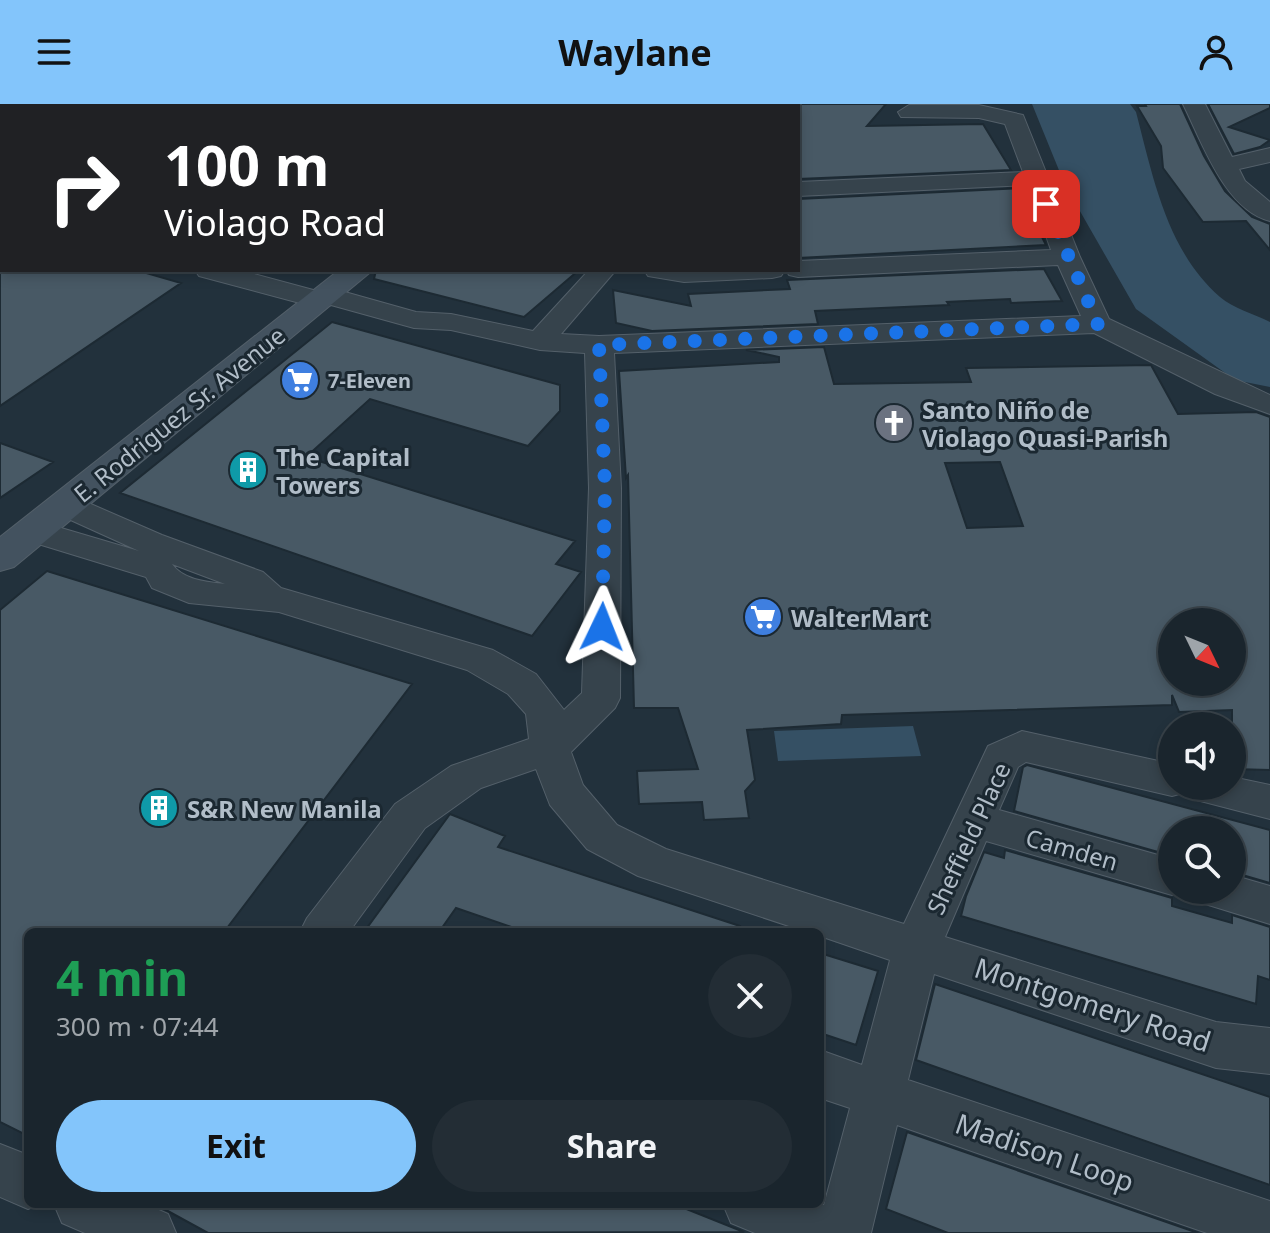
<!DOCTYPE html>
<meta charset="utf-8">
<style>
body{margin:0;font-family:"Noto Sans",sans-serif;background:#232d35;color:#f1f3f6;height:100vh;display:flex;flex-direction:column;font-size:30px;white-space:nowrap}
*{box-sizing:border-box;margin:0}
p{font-size:26px;color:#9fa5aa}
.icon{flex:none;width:44px;height:44px;fill:none;stroke:currentColor;stroke-width:2;stroke-linecap:round;stroke-linejoin:round}
.map{position:relative;flex:1;overflow:hidden}
.panel{position:absolute;left:24px;top:824px;width:800px;height:280px;display:flex;flex-direction:column;background:#1a252d;border-radius:12px;box-shadow:0 4px 12px #0003,0 0 0 2px #384249}
.panel>*{flex:none}
.guide{position:absolute;left:0px;top:0px;width:800px;height:168px;box-shadow:0 4px 12px #0003,0 0 0 2px #384249;background:#202124;color:#fff;overflow:hidden}
.needle{width:52px;rotate:133deg}
.tools{position:absolute;left:1158px;top:504px;display:grid;gap:16px}
.tools a{display:grid;place-items:center;width:88px;height:88px;border-radius:50%;background:#1a252d;box-shadow:0 4px 12px #0003,0 0 0 2px #384249;font-size:40px}
.pin{position:absolute;display:grid;place-items:center;width:68px;height:68px;color:#fff;margin:-34px;border-radius:16px;box-shadow:0 4px 12px #0006}
.me{position:absolute;width:88px;margin:-44px;rotate:2deg;stroke-linejoin:round;filter:drop-shadow(0 0 6px #0008)}
.turn{display:flex;align-items:center;gap:28px;height:168px;padding:0 32px;font-size:36px}
.turn .icon{width:104px;height:104px;stroke-width:2.5}
.turn b{display:block;font-size:56px;line-height:68px}
.round{display:grid;place-items:center;flex:none;width:84px;height:84px;border-radius:42px;background:#232d35}
.headline{display:flex;align-items:center;justify-content:space-between;height:136px;padding:0 32px}
h1{font-size:48px;font-weight:700;line-height:60px;color:#1e9e55}
.primary-button{display:flex;gap:16px;margin-top:auto;padding:16px 32px}
.primary-button a{flex:1;height:92px;border-radius:48px;background:#83c5fb;color:#111;font-size:32px;font-weight:700;line-height:92px;text-align:center}
.primary-button a+a{background:#232d35;color:#f1f3f6}
header{display:flex;justify-content:space-between;align-items:center;height:104px;padding:0 32px;background:#83c5fb;color:#111;font-size:36px;font-weight:700}
.map>svg:first-child{display:block}
.water{fill:#355064}
.building{fill:#485965;stroke:#1d2a33;stroke-width:2;fill-rule:evenodd}
.lines{fill:none;stroke-linecap:round;stroke-linejoin:round}
.street-casing{stroke:#54606a;stroke-width:2}
.secondary-casing{stroke:#54606a;stroke-width:2}
.street{fill:#36434c;fill-rule:evenodd}
.secondary{fill:#43525f;fill-rule:evenodd}
.route{stroke:#1a73e8;stroke-width:14;stroke-dasharray:0 25.2}
.labels{text-anchor:middle;dominant-baseline:central;stroke-width:6;stroke-linejoin:round;paint-order:stroke}
.far-poi-label{font-size:20px;font-weight:bold;fill:#b1bdc8;stroke:#1b2831;text-anchor:start}
.poi-label{font-size:24px;font-weight:bold;fill:#b1bdc8;stroke:#1b2831;text-anchor:start}
.street-label{font-size:24px;fill:#b1bdc8;stroke:#1b2831}
.near-street-label{font-size:28px;fill:#b1bdc8;stroke:#1b2831}
</style>
<header><svg class="icon" aria-label="menu" viewBox="0 0 24 24"><path d="M4 6h16M4 12h16M4 18h16"/></svg>Waylane<svg class="icon" aria-label="person" viewBox="0 0 24 24"><circle cx="12" cy="8" r="4"/><path d="M4 21q1-7 8-7t8 7"/></svg></header>
<div class="map">
<svg width="1270" height="1129" viewBox="0 0 1270 1129">
<rect width="100%" height="100%" fill="#22313c"/>
<!-- water -->
<path class="water" d="M1032,0H1130L1136,8C1153,73 1167,147 1220,193C1233,204 1254,210 1270,218V283L1235,276L1136,205L1065,81Z
M913,622L921,652L778,657L774,627Z"/>
<!-- building -->
<path class="building" d="M798,0H886L867,22L983,20L1011,66L798,75Z
M1145,0H1180L1204,52L1225,87L1252,113L1270,120V146L1246,117L1203,118L1163,64L1161,42L1137,2H1146Z
M1208,0H1270V4L1229,23L1270,36L1260,43L1234,50Z
M1023,84L1035,109H1030L1046,141L798,154V95Z
M1044,165L1062,197L1011,199L1010,195L947,198L949,201L815,207L818,220L652,227L616,219L613,186L691,202L688,190L790,185L787,176Z
M0,166H136L181,179L0,302Z
M376,166H579L524,213L374,175Z
M332,218L560,281V307L528,342L370,295L306,353L575,437L556,460L581,468L532,532L120,389Z
M824,243L834,280L971,278L966,264L1151,261L1178,310L1256,308L1270,313V666L1232,665V606L1179,608L1172,591V601L842,611L841,620L747,626L755,676L745,687L749,714L704,716L702,698L639,700L637,667L698,665L678,604H634L628,371L626,374L619,267L779,258V253L746,246ZM1000,358L1023,422L967,424L945,359ZM1172,518H1232V578H1172Z
M0,339L53,358L0,394Z
M47,467L412,580L224,828H28V1032L0,1018V506Z
M1027,661L1270,726V779L1232,768V726H1172V752L1014,707L1023,663Z
M450,710L505,732L498,743L740,822L739,828H526L456,804L439,828H364Z
M1005,746L1172,794V802L1232,819V811L1270,823V876L1258,872L1256,900L961,812L966,792L984,748L1004,754Z
M820,849L878,867L856,941L820,929Z
M935,880L1270,993V1081L916,956Z
M907,1028L1198,1129H948L886,1105Z
M155,1100H674L744,1128L208,1129Z"/>
<g class="lines">
<defs>
<path id="street" d="M1183,0H1205L1232,53L1270,44V58L1239,65L1245,77L1270,98V117C1225,106 1202,38 1183,0Z
M909,1H979L1023,11L1080,153L1109,215L1270,291V310L1215,290L1094,229L614,249L621,384L620,594L615,604L571,648L583,681L617,721L666,745L904,820L988,642L1022,627L1172,660V682H1232V673L1270,681V715L1185,693L1183,689L1172,692L1026,658L1018,663L999,706L1172,755V786H1188L1172,791L986,737L945,833L1216,918L1270,924V970L1216,964L934,870L908,976L1270,1097V1129H1207L897,1021L871,1129H755L731,1119L723,1100L824,1101L850,1004L820,994V946L862,961L890,856L820,832V828H807L638,772L587,745L550,701L536,665L481,684L425,724L349,828H300L307,814L395,700L451,662L529,635L526,610L508,590L467,566L279,508L189,499L152,484L146,473L22,435L17,427L22,419L34,416L139,447L53,408L48,401L53,394L65,391L77,394L162,431L263,468L281,484L493,546L536,570L564,606L582,589L589,384L585,249L540,246L451,226L414,224L331,201L321,204L311,202L199,172L195,166H239L317,187L327,183L416,208L451,210L533,227L589,166H616L561,230L599,232L1081,212L1058,161L798,173L789,171L786,166H798V157L1051,146L1028,81L798,92V78L1023,68L1005,20L979,14L901,13L898,8ZM172,460L225,480C207,478 183,476 172,460Z
M0,104H2V118H0Z
M644,166H785L781,172L772,174L684,178L648,172Z
M1232,771L1270,782V820L1202,799L1196,786H1232Z
M0,1040L28,1051V1100H39L28,1105L0,1093Z
M54,1100H145L168,1110L176,1129H85L62,1119Z"/>
<path id="secondary" d="M339,166H373L14,463L0,467V433Z"/>
</defs>
<!-- street casing -->
<use href="#street" class="street-casing"/>
<!-- secondary casing -->
<use href="#secondary" class="secondary-casing"/>
<!-- street -->
<use href="#street" class="street"/>
<!-- secondary -->
<use href="#secondary" class="secondary"/>
</g>
<g class="lines">
<!-- route -->
<path class="route" d="M602,523L605,384L599,241L1098,220L1046,100"/>
</g>
<!-- icons -->
<defs>
<symbol id="supermarket-disc" viewBox="-11 -11 22 22"><circle r="9.5" fill="#3f7fe0" stroke="#1b2831"/><path d="M-6-5.5h2.5l.6 2H6L4.5 2H-2.5L-4.4-4H-6ZM-1.5 3.2a1.3 1.3 0 1 0 .1 0ZM3 3.2a1.3 1.3 0 1 0 .1 0Z" fill="#fff"/></symbol>
<symbol id="church-disc" viewBox="-11 -11 22 22"><circle r="9.5" fill="#6b7280" stroke="#1b2831"/><path d="M-1.2-6h2.4v3.5h3.3v2.4h-3.3V6h-2.4V-.1h-3.3v-2.4h3.3Z" fill="#fff"/></symbol>
<symbol id="building-disc" viewBox="-11 -11 22 22"><circle r="9.5" fill="#0f9aa8" stroke="#1b2831"/><path d="M-4-6H4V6H1V3H-1V6H-4ZM-2.5-4.3h1.7v1.8h-1.7ZM.8-4.3h1.7v1.8H.8ZM-2.5-1h1.7V.8h-1.7ZM.8-1h1.7V.8H.8Z" fill="#fff"/></symbol>
</defs>
<g fill-rule="evenodd">
<use href="#supermarket-disc" x="278" y="254" width="44" height="44"/>
<use href="#church-disc" x="872" y="297" width="44" height="44"/>
<use href="#building-disc" x="226" y="344" width="44" height="44"/>
<use href="#supermarket-disc" x="741" y="491" width="44" height="44"/>
<use href="#building-disc" x="137" y="682" width="44" height="44"/>
</g>
<g class="labels">
<!-- far-poi labels -->
<g class="far-poi-label">
<text x="328" y="276">7-Eleven</text>
</g>
<!-- poi labels -->
<g class="poi-label">
<text x="922" y="305">Santo Niño de<tspan x="922" dy="28">Violago Quasi-Parish</tspan></text>
<text x="276" y="352">The Capital<tspan x="276" dy="28">Towers</tspan></text>
<text x="791" y="513">WalterMart</text>
<text x="187" y="704">S&amp;R New Manila</text>
</g>
<!-- street labels -->
<g class="street-label">
<text transform="translate(179 310) rotate(-39)">E. Rodriguez Sr. Avenue</text>
<text transform="translate(968 734) rotate(-65)">Sheffield Place</text>
<text transform="translate(1072 745) rotate(16)">Camden</text>
</g>
<!-- near-street labels -->
<g class="near-street-label">
<text transform="translate(1093 900) rotate(18)">Montgomery Road</text>
<text transform="translate(1045 1048) rotate(19)">Madison Loop</text>
</g>
</g>
</svg>
<div class="tools">
<a><svg class="needle" viewBox="-14 -14 28 28"><path d="M0-13l5 13h-10z" fill="#e53935"/><path d="M0 13l5-13h-10z" fill="#9fa5aa"/></svg></a>
<a><svg class="icon" aria-label="sound" viewBox="0 0 24 24"><path d="M4 9h4l5-4v14l-5-4H4zM17 9q2 3 0 6"/></svg></a>
<a><svg class="icon" aria-label="search" viewBox="0 0 24 24"><circle cx="10" cy="10" r="6"/><path d="M15 15l6 6"/></svg></a>
</div>
<div class="pin" style="left:1046px;top:100px;background:#d93025"><svg class="icon" aria-label="arrive" viewBox="0 0 24 24"><path d="M6 21V4h12l-3 4 3 4H6"/></svg></div>
<svg class="me" style="left:602px;top:523px" viewBox="-20 -20 40 40"><path d="M0-17L14 15 0 8-14 15z" fill="#1a73e8" stroke="#fff" stroke-width="4"/></svg>
<div class="guide">
<div class="turn"><svg class="icon" aria-label="right" viewBox="0 0 24 24"><path d="M7 20v-9h11M14 6l5 5-5 5"/></svg><div><b>100 m</b>Violago Road</div></div>
</div>
<section class="panel">
<div class="headline"><div><h1>4 min</h1><p>300 m · 07:44</p></div><a class="round"><svg class="icon" aria-label="close" viewBox="0 0 24 24"><path d="M6 6l12 12M18 6L6 18"/></svg></a></div>
<div class="primary-button"><a>Exit</a><a>Share</a></div>
</section>
</div>
